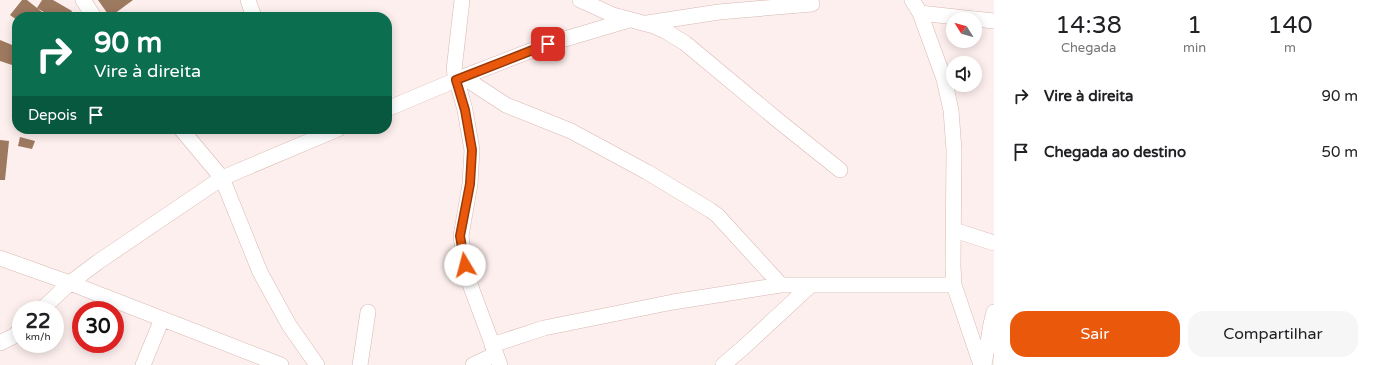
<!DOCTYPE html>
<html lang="pt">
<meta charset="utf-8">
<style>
body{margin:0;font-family:"Varela Round",sans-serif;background:#f6f6f6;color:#202124;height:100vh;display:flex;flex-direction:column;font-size:15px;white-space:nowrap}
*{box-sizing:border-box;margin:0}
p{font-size:13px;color:#757577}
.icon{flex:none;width:22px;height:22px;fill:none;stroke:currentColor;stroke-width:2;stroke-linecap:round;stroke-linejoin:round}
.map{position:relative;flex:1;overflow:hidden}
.drawer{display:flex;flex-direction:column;background:#fff;width:380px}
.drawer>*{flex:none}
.hud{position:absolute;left:12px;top:12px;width:380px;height:122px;border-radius:16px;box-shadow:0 2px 10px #0003;background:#0b6e4f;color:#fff;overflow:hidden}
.needle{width:26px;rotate:307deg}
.controls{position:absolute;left:946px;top:12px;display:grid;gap:8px}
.controls a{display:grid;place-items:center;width:36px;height:36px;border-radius:50%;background:#fff;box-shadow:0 2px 10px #0003;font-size:20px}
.speed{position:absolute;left:12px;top:301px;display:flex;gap:8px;font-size:20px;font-weight:700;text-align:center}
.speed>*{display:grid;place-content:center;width:52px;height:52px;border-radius:50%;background:#fff;box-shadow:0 2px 10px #0003;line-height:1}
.speed small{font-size:10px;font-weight:400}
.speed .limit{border:6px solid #d22;background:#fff;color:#111}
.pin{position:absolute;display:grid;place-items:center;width:34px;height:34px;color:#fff;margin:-17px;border-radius:8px;box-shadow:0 2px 6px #0006}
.me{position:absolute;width:44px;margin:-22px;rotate:352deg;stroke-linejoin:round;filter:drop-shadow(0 0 3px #0008)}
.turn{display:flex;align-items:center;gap:14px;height:84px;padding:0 16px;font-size:18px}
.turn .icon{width:52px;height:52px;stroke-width:2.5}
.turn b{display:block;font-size:28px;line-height:34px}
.then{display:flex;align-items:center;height:38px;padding:0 16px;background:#0003;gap:8px;font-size:15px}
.eta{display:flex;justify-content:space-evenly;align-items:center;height:68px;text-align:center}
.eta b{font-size:24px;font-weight:600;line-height:28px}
.primary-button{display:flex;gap:8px;margin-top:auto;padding:8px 16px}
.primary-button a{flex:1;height:46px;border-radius:16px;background:#ea580c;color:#fff;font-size:16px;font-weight:600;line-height:46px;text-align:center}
.primary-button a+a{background:#f6f6f6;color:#202124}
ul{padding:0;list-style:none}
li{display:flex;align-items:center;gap:12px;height:56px;padding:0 16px}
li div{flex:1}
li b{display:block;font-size:15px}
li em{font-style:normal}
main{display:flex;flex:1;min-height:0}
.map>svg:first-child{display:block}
.building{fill:#9d795f}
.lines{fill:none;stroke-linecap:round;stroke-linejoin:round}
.street-casing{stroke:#d8b8b3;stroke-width:16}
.street{stroke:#fff;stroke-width:15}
.route-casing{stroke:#983908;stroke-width:10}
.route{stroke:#ea580c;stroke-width:7}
</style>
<main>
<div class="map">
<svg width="994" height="365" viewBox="0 0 994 365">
<rect width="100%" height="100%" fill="#fdefed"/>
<!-- building -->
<path class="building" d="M22,0H27L37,8L42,0H53L72,11L69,17H52L37,8L47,16L46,17H17V20L10,15Z
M98,0H133L110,17Z
M0,40L17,47V60L15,66L0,61Z
M20,137L35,141L32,149L18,146Z
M0,140L9,141L5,180H0Z"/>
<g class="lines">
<defs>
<path id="street" d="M83,0L94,17
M248,0L254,17
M462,0L454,70L465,110L472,150L470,184L461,236L465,265L471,287L500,365
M580,0L613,15L654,26L667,32L685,43L780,122L840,170
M912,0L920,13L944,79L951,110L954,150L953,266L954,285L981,365
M920,13L974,19
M975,19L994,21
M647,23L719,12L812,4
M463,77L506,105L571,131L647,172L710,210L717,215L781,285
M387,109L463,77L548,44L629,20
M181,129L222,178L260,272L289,325L317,365
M954,230L994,243
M0,258L70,283L281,365
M41,310L70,283L98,262L222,178L338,129
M0,343L14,336L21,329
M492,345L544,328L673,302L781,285H954
M143,365L162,319
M360,365L368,312
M473,365L496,354
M723,365L744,347L811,285
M984,365L991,324L994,312"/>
</defs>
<!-- street casing -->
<use href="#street" class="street-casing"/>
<!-- street -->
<use href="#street" class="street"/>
</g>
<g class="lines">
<defs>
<path id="route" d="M465,265L460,236L470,184L472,150L465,110L456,80L548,44"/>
</defs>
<!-- route casing -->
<use href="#route" class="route-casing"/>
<!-- route -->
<use href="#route" class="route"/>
</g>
</svg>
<div class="controls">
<a><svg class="needle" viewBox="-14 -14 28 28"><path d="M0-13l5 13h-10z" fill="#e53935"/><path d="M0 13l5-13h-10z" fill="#757577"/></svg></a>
<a><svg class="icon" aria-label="sound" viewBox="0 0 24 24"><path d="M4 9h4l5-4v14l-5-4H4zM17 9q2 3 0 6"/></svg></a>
</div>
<div class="speed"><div>22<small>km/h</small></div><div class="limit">30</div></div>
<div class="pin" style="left:548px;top:44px;background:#d93025"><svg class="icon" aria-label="arrive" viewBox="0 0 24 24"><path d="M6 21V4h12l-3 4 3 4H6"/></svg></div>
<svg class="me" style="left:465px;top:265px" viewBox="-20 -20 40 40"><circle r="19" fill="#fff"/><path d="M0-13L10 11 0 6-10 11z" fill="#ea580c"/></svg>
<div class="hud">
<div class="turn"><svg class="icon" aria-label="right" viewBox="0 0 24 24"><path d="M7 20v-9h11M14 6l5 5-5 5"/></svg><div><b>90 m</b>Vire à direita</div></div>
<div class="then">Depois<svg class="icon" aria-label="arrive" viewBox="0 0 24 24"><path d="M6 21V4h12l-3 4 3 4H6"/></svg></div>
</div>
</div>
<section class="drawer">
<div class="eta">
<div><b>14:38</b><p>Chegada</p></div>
<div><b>1</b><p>min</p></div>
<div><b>140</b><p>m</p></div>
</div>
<ul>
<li><svg class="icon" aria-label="right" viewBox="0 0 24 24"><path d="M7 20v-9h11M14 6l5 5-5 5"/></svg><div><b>Vire à direita</b></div><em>90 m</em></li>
<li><svg class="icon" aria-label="arrive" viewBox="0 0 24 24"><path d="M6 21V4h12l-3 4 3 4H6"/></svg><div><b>Chegada ao destino</b></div><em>50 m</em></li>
</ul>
<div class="primary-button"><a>Sair</a><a>Compartilhar</a></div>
</section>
</main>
